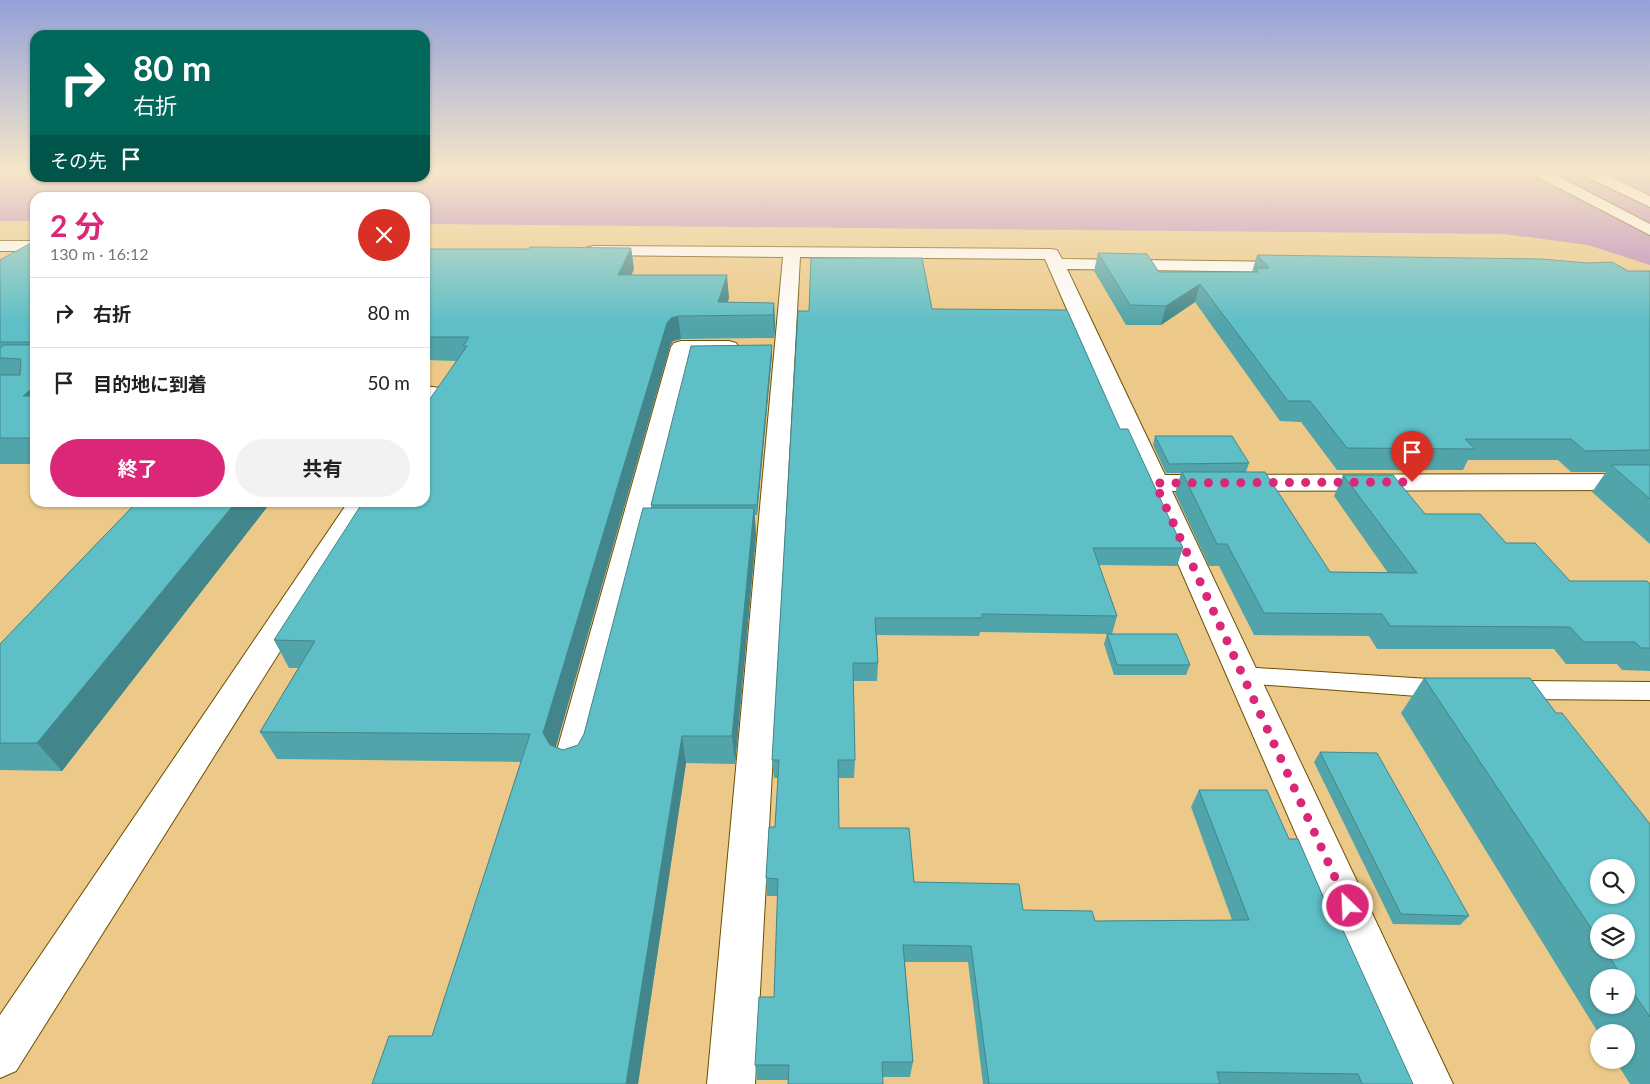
<!DOCTYPE html>
<html lang="ja">
<meta charset="utf-8">
<style>
body{margin:0;font-family:Lato,"Noto Sans JP",sans-serif;background:#f2f2f2;color:#222;height:100vh;display:flex;flex-direction:column;font-size:19px;white-space:nowrap}
*{box-sizing:border-box;margin:0}
p{font-size:16px;color:#767676}
.icon{flex:none;width:28px;height:28px;fill:none;stroke:currentColor;stroke-width:2;stroke-linecap:round;stroke-linejoin:round}
.map{position:relative;flex:1;overflow:hidden}
.sheet{position:absolute;left:30px;top:192px;width:400px;height:315px;display:flex;flex-direction:column;background:#fff;border-radius:15px;box-shadow:0 1px 4px #0004}
.sheet>*{flex:none}
.hud{position:absolute;left:30px;top:30px;width:400px;height:152px;border-radius:15px;box-shadow:0 1px 4px #0004;background:#00695c;color:#fff;overflow:hidden}
.fabs{position:absolute;left:1590px;top:859px;display:grid;gap:10px}
.fabs a{display:grid;place-items:center;width:45px;height:45px;border-radius:50%;background:#fff;box-shadow:0 1px 4px #0004;font-size:25px}
.pin{position:absolute;display:grid;place-items:center;width:42px;height:42px;color:#fff;margin:-51px -21px;border-radius:50% 50% 50% 0;rotate:-45deg;box-shadow:0 0 5px #0007}
.pin .icon{rotate:45deg}
.me{position:absolute;width:55px;margin:-28px;rotate:336deg;stroke-linejoin:round;filter:drop-shadow(0 0 4px #0008)}
.turn{display:flex;align-items:center;gap:18px;height:105px;padding:0 20px;font-size:22px}
.turn .icon{width:65px;height:65px;stroke-width:2.5}
.turn b{display:block;font-size:35px;line-height:42px}
.then{display:flex;align-items:center;height:48px;padding:0 20px;background:#0003;gap:10px;font-size:19px}
.round{display:grid;place-items:center;flex:none;width:52px;height:52px;border-radius:26px;background:#f2f2f2}
.overview{display:flex;align-items:center;justify-content:space-between;height:85px;padding:0 20px}
h1{font-size:30px;font-weight:700;line-height:38px;color:#db2777}
.primary-button{display:flex;gap:10px;margin-top:auto;padding:10px 20px}
.primary-button a{flex:1;height:58px;border-radius:30px;background:#db2777;color:#fff;font-size:20px;font-weight:700;line-height:58px;text-align:center}
.primary-button a+a{background:#f2f2f2;color:#222}
ul{padding:0;list-style:none}
li{display:flex;align-items:center;gap:15px;height:70px;padding:0 20px;border-top:1px solid #e0e0e0}
li div{flex:1}
li b{display:block;font-size:19px}
li em{font-style:normal}
.map>svg:first-child{display:block}
.water{fill:#b784bf}
.lines{fill:none;stroke-linecap:round;stroke-linejoin:round}
.lane-casing{stroke:#6d4e00;stroke-width:2}
.street-casing{stroke:#6d4e00;stroke-width:2}
.highway-casing{stroke:#6d4e00;stroke-width:2}
.lane{fill:#fff;fill-rule:evenodd}
.street{fill:#fff;fill-rule:evenodd}
.highway{fill:#fff;fill-rule:evenodd}
.wall{fill:#51a4aa;fill-rule:evenodd}
.shaded-wall{fill:#42868b}
.building{fill:#5ebfc6;stroke:#42868b;fill-rule:evenodd}
.route{stroke:#db2777;stroke-width:9;stroke-dasharray:0 16.2}
</style>
<div class="map">
<svg width="1650" height="1084" viewBox="0 0 1650 1084">
<rect width="100%" height="100%" fill="#ecc988"/>
<!-- water -->
<path class="water" d="M0,171H35V178H425V171H1650V265L1588,245L1504,234L425,224V198H35V221H0Z"/>
<g class="lines">
<defs>
<path id="lane" d="M1242,667L1444,680L1452,683L1455,689L1452,695L1444,698L1242,683L1234,681L1231,675L1234,669Z
M1514,681L1650,682V700L1514,699L1506,696L1503,690L1506,684Z"/>
<path id="street" d="M0,241H35V251H0Z
M594,246L1051,249L1057,250L1062,259L1291,262L1297,263L1300,267L1297,271L1291,272L1067,269L1165,475L1650,474V490L1172,491L1453,1084H1405L1045,259L800,257L755,1084H707L783,257L588,255L586,251L588,247Z
M681,341H729L736,343L739,347L736,351L729,353H690L590,761L585,771L572,776L559,771L554,761L671,347L674,343Z
M425,386L440,388L443,393L433,409L425,411Z
M348,502H374L16,1071L0,1078V1015Z"/>
<path id="highway" d="M1530,171H1548L1650,224V235L1532,174Z
M1579,171H1598L1650,196V207L1581,174Z"/>
</defs>
<!-- lane casing -->
<use href="#lane" class="lane-casing"/>
<!-- street casing -->
<use href="#street" class="street-casing"/>
<!-- highway casing -->
<use href="#highway" class="highway-casing"/>
<!-- lane -->
<use href="#lane" class="lane"/>
<!-- street -->
<use href="#street" class="street"/>
<!-- highway -->
<use href="#highway" class="highway"/>
</g>
<!-- wall -->
<path class="wall" d="M35,243V464H0V260Z
M631,248L634,269L631,275L729,298L727,302L774,303L775,326L774,338L681,339L673,341L670,346L556,747L563,750L578,745L584,734L651,508V505L772,354L757,515H755L756,535L735,764L686,763L638,1084H372L432,1036L521,762L277,759L260,732L298,668H289L274,640L456,361L425,360V249H528Z
M1098,253L1159,272H1252L1257,255L1628,271H1650V544L1592,492L1606,472H1571L1558,460H1468L1463,470H1337L1301,422L1280,421L1195,302L1161,325H1126L1094,271Z
M932,309L1183,548L1177,566L1099,565L1117,616L1112,634L1190,665L1186,675H1114L1104,644L1107,634L980,632L979,636L877,635L878,663L877,681H853L855,760L854,778H838L839,828L914,882L1023,910L1095,921L1232,920L1191,807L1199,790L1289,839L1332,917L1413,1084H983L968,962H905L913,1062L910,1077H883L788,1080H757L755,1065L774,997L778,896H767L766,878L775,827L778,778H774L772,760Z
M1155,436L1249,463L1246,472L1330,572L1388,573L1334,496L1343,475L1425,514L1506,543L1570,581L1650,584V671L1622,670L1617,664H1566L1554,649H1377L1369,636L1254,635L1219,566H1209L1175,493L1181,473H1166L1153,445Z
M137,502H271L62,771L0,770V644Z
M1424,678L1556,713L1650,824V1084H1630L1615,1060H1626V1032H1599V1034L1401,713ZM1599,922L1626,950H1599ZM1599,978H1626V1005H1599Z
M1320,752L1469,916L1460,925L1393,924L1314,762Z"/>
<!-- shaded-wall -->
<path class="shaded-wall" d="M631,248L634,269L622,297L618,275Z
M727,275L729,298L723,316L718,302Z
M1200,284L1195,302L1161,325L1166,306Z
M774,303L775,326L774,338L773,315Z
M678,316L681,339L673,341L670,346L552,760L543,733L667,323L671,318Z
M772,345V354L757,515V505Z
M35,386V414L23,396Z
M236,502H271L62,771L37,743Z
M754,508L756,535L735,764L732,736Z
M682,736L686,763L638,1084H626Z"/>
<!-- building -->
<path class="building" d="M31,243H35V342H0V260Z
M530,247L631,248L618,275H727L718,302L774,303L773,315L678,316L671,318L667,323L543,733L550,745L563,750L578,745L584,734L643,508H754L732,736H682L626,1084H372L389,1036H432L530,734L260,732L315,641L274,640L363,502H425V406L467,346H463L469,337H425V249H528Z
M1098,253L1147,254L1159,272H1258L1255,268H1269L1257,255L1542,259L1588,263L1612,262L1628,271H1650V450L1585,451L1571,439H1465L1475,449L1347,448L1310,401H1288L1200,284L1166,306L1130,305Z
M811,258H922L932,309L1067,310L1120,429H1128L1183,548H1093L1117,616L982,614V618H875L878,663H853L855,760H838L839,828H909L914,882L1019,884L1023,910L1092,911L1095,921L1249,920L1199,790H1267L1289,839H1298L1332,917H1337L1413,1084H1362L1358,1074L1217,1072L1220,1084H989L971,946L903,945L913,1062H882L883,1084H788L789,1065H755L759,997H774L778,879L766,878L769,827H775L779,760H772L798,311H809Z
M4,345H35V386L23,396H35V438H0V375H20L21,359L0,358V348Z
M772,345L757,505H651L691,346Z
M1155,436H1232L1249,463L1169,464Z
M1611,465H1650V499Z
M1182,472H1265L1330,572L1417,573L1343,475H1393L1425,514H1480L1506,543H1535L1570,581H1647L1650,584V648H1641L1635,642H1584L1570,627L1390,626L1382,614L1264,613L1227,544H1217Z
M137,502H236L37,743H0V644Z
M1107,634H1177L1190,665H1117Z
M1424,678H1530L1556,713H1562L1650,824V1017L1626,982V978H1623L1605,950H1626V922H1599V940ZM1599,868H1626V895H1599Z
M1320,752L1377,753L1469,916L1401,914Z"/>
<!-- sky -->
<linearGradient id="sky" x2="0" y2="1"><stop stop-color="#94a1d8"/><stop offset="0.53" stop-color="#f6e7c9"/><stop offset="1" stop-color="#f6e7c9" stop-opacity="0"/></linearGradient>
<rect width="1650" height="323" fill="url(#sky)"/>
<g class="lines">
<!-- route -->
<path class="route" d="M1348,906L1155,483L1412,482"/>
</g>
</svg>
<div class="fabs">
<a><svg class="icon" aria-label="search" viewBox="0 0 24 24"><circle cx="10" cy="10" r="6"/><path d="M15 15l6 6"/></svg></a>
<a><svg class="icon" aria-label="layers" viewBox="0 0 24 24"><path d="M12 4l9 5-9 5-9-5zM3 14l9 5 9-5"/></svg></a>
<a>+</a>
<a>−</a>
</div>
<div class="pin" style="left:1412px;top:482px;background:#d93025"><svg class="icon" aria-label="arrive" viewBox="0 0 24 24"><path d="M6 21V4h12l-3 4 3 4H6"/></svg></div>
<svg class="me" style="left:1348px;top:906px" viewBox="-20 -20 40 40"><circle r="17" fill="#db2777" stroke="#fff" stroke-width="3"/><path d="M0-11L8 9 0 5-8 9z" fill="#fff"/></svg>
<div class="hud">
<div class="turn"><svg class="icon" aria-label="right" viewBox="0 0 24 24"><path d="M7 20v-9h11M14 6l5 5-5 5"/></svg><div><b>80 m</b>右折</div></div>
<div class="then">その先<svg class="icon" aria-label="arrive" viewBox="0 0 24 24"><path d="M6 21V4h12l-3 4 3 4H6"/></svg></div>
</div>
<section class="sheet">
<div class="overview"><div><h1>2 分</h1><p>130 m · 16:12</p></div><a class="round" style="background:#d93025;color:#fff"><svg class="icon" aria-label="close" viewBox="0 0 24 24"><path d="M6 6l12 12M18 6L6 18"/></svg></a></div>
<ul>
<li><svg class="icon" aria-label="right" viewBox="0 0 24 24"><path d="M7 20v-9h11M14 6l5 5-5 5"/></svg><div><b>右折</b></div><em>80 m</em></li>
<li><svg class="icon" aria-label="arrive" viewBox="0 0 24 24"><path d="M6 21V4h12l-3 4 3 4H6"/></svg><div><b>目的地に到着</b></div><em>50 m</em></li>
</ul>
<div class="primary-button"><a>終了</a><a>共有</a></div>
</section>
</div>
